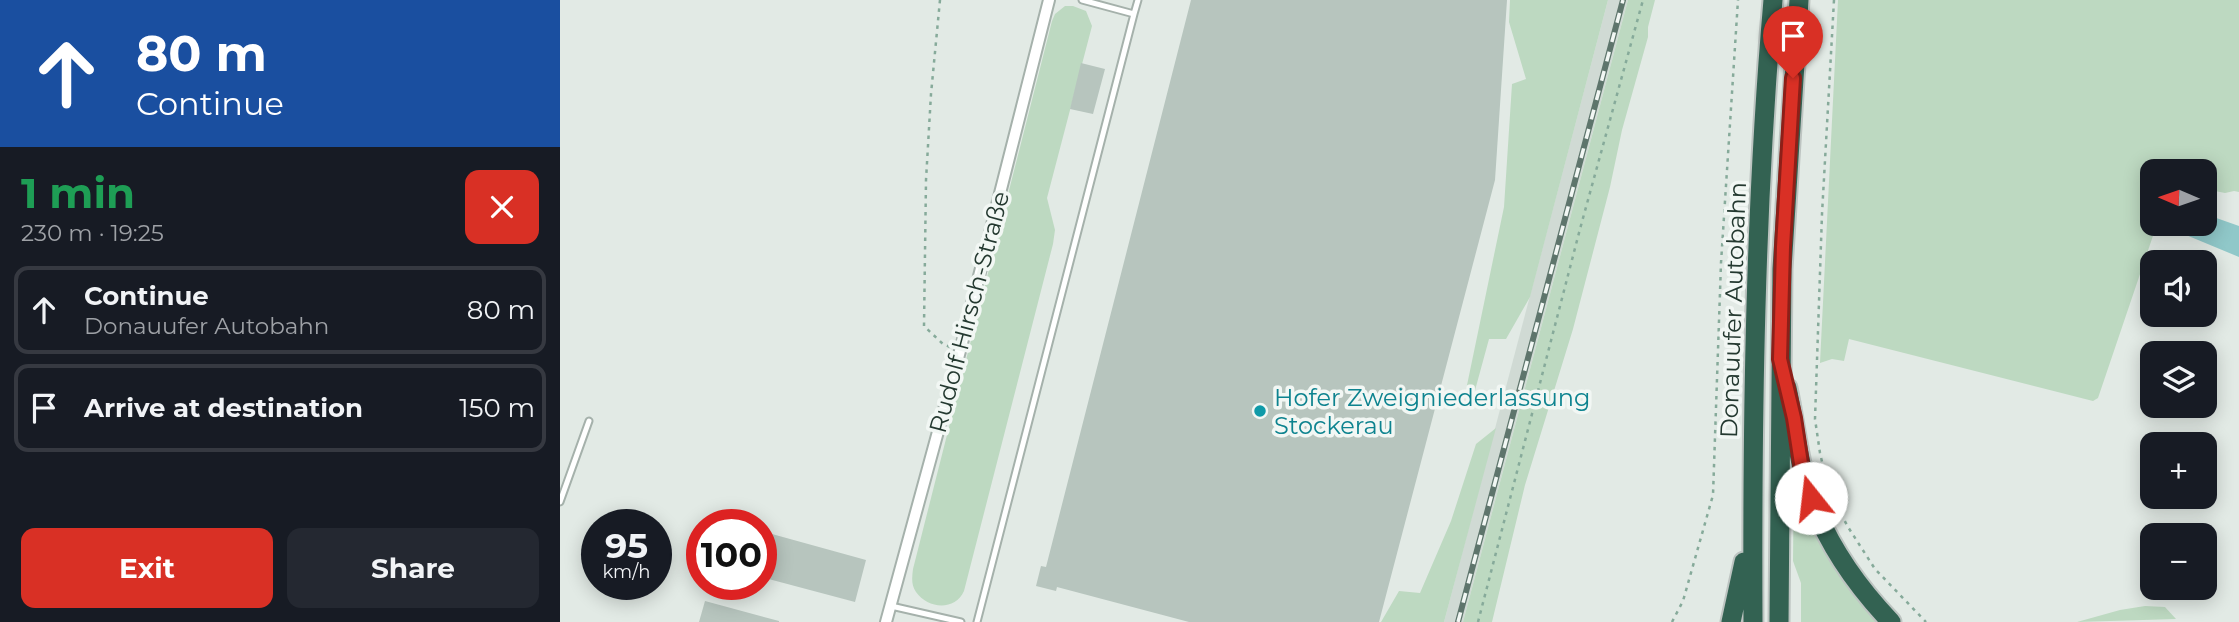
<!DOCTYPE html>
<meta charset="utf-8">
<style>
body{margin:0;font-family:Montserrat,sans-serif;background:#242831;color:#f1f3f6;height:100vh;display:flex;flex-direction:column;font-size:26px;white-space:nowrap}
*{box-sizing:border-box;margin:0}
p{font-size:23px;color:#9ea1a6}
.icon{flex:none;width:38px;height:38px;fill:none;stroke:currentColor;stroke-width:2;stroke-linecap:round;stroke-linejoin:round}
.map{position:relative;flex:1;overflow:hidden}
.drawer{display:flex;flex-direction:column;background:#171b24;width:560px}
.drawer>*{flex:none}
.hud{background:#1a4fa0;color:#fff;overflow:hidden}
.needle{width:46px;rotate:272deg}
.tools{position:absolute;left:1580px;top:159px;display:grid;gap:14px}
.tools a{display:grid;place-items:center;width:77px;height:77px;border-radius:14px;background:#171b24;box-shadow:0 4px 18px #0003;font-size:35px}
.speed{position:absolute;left:21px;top:509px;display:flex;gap:14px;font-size:35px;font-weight:700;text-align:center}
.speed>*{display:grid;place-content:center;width:91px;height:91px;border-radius:50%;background:#171b24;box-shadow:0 4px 18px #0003;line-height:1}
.speed small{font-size:18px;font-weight:400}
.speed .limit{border:10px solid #d22;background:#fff;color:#111}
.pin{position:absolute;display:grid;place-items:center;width:60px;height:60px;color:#fff;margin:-72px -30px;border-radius:50% 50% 50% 0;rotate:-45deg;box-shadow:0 0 7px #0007}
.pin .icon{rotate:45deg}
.me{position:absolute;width:77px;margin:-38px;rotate:344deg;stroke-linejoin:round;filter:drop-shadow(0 0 5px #0008)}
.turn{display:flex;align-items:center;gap:24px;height:147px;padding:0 21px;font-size:32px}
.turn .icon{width:91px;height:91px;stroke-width:2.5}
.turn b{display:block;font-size:49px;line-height:60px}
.round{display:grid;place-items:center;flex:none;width:74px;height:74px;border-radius:14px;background:#242831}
.overview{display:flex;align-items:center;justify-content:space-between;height:119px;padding:0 21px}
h1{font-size:42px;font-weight:700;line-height:52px;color:#1e9e55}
.primary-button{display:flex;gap:14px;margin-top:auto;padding:14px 21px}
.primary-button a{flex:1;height:80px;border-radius:14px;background:#d93025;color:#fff;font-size:28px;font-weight:700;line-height:80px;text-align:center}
.primary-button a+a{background:#242831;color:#f1f3f6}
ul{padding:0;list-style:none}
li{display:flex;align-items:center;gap:21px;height:88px;margin:0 14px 10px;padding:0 7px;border:4px solid #363941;border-radius:14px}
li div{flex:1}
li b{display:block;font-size:26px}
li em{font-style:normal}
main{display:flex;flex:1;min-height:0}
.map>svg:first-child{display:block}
.built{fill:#d0dad4}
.green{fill:#bdd9c1}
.water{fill:#90c8c9}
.building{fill:#b7c5be}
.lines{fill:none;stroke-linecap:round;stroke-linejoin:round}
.lane-casing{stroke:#a5b1ab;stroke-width:9}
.street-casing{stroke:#a5b1ab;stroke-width:14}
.highway-casing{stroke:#bdc4c1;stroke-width:23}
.path{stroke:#86aa9a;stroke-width:2.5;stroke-dasharray:3.5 5;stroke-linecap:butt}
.lane{stroke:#fff;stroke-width:5}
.street{stroke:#fff;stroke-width:10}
.highway{stroke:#336252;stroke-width:19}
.rail-casing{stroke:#5e756c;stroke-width:6}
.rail{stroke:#f2f7f4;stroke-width:3.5;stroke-dasharray:10;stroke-linecap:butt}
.route-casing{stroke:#8d1f18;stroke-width:18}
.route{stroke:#d93025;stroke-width:12}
.culture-dot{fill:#0f9aa8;stroke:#f2f7f4;stroke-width:2.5}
.labels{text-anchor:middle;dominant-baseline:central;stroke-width:7;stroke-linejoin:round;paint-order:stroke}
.street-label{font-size:24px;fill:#243930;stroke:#f2f7f4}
.culture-label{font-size:24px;fill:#0d838f;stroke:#f2f7f4;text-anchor:start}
</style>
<main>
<section class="drawer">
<div class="hud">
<div class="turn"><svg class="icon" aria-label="ahead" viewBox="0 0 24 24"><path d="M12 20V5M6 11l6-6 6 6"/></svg><div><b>80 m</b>Continue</div></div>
</div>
<div class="overview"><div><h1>1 min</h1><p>230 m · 19:25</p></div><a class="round" style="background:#d93025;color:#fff"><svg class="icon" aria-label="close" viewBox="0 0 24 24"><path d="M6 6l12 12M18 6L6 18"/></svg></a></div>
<ul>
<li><svg class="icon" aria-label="ahead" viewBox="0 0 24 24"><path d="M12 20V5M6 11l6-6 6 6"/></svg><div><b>Continue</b><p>Donauufer Autobahn</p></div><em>80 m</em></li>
<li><svg class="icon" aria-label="arrive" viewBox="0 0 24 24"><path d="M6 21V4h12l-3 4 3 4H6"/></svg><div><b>Arrive at destination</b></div><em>150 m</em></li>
</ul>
<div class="primary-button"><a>Exit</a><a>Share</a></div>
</section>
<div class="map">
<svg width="1679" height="622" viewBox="0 0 1679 622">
<rect width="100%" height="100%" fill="#e2eae5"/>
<!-- built -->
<path class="built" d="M1048,0H1068L903,622H884Z"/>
<!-- green -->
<path class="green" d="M950,0H1048L970,297L946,339H929L914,394L906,390L944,207L952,84L966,79L949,22Z
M1068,0H1095L1088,27V37L1062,130L1050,187L1013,329L965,485L932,622H903Z
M1278,0H1679V192L1674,191L1665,193L1645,189V172H1592V224H1597L1538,398L1533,401L1289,339L1284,361L1272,359L1260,363Z
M505,6H513L526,11L532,26L487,198L495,230L493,244L404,591C395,611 368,609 356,592C351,585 352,577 353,569L492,21L495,14Z
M936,428L884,622H821L839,591L860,593L891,521L916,444Z
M1234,466L1322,622H1241V583L1233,561Z
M1585,606L1605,607L1616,619L1517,622L1560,610Z"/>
<!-- water -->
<path class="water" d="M1645,214L1679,226V257L1614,230L1622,224H1645Z"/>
<!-- building -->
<path class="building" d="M631,0H947L935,180L819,622H629L497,587L496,591L476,586L481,566L486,567Z
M521,63L545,69L533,114L510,109Z
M201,531L306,560L295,602L201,577Z
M145,601L219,621V622H139Z"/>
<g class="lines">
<defs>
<path id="lane" d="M522,0L574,14L578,0
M0,502L29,421
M331,606L401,622
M417,622L574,14"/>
<path id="street" d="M326,622L400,351L489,0"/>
<path id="highway" d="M1227,388C1233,415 1236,442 1242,468C1256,527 1290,579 1331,622
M1171,622L1184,562
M1193,622C1192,414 1195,207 1213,0
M1219,622L1222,269L1239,0"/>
</defs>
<!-- lane casing -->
<use href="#lane" class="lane-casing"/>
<!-- street casing -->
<use href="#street" class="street-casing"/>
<!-- highway casing -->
<use href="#highway" class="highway-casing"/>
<!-- path -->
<path class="path" d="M380,0L371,94L366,180L364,326L383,344L390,347
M1274,0L1262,214L1255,419L1260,453L1269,492L1288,527L1315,569L1366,622
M918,622L1020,229L1083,0
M1112,622L1123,601L1153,495L1161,263L1178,0"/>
<!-- lane -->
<use href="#lane" class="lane"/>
<!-- street -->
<use href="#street" class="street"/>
<!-- highway -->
<use href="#highway" class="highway"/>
<defs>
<path id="rail" d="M898,622L1063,0"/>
</defs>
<!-- rail casing -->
<use href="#rail" class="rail-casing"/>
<!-- rail -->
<use href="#rail" class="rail"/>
</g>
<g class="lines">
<defs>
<path id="route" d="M1233,78L1223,247L1220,359L1234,418L1242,470L1251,498"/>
</defs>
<!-- route casing -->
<use href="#route" class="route-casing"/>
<!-- route -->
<use href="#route" class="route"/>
</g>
<!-- markers -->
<circle class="culture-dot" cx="700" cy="411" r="7"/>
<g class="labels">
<!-- street labels -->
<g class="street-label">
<text transform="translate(1173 310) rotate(-88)">Donauufer Autobahn</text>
<text transform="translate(409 312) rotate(-75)">Rudolf Hirsch-Straße</text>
</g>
<!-- culture labels -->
<g class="culture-label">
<text x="714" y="397">Hofer Zweigniederlassung<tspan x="714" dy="28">Stockerau</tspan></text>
</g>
</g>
</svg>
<div class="tools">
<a><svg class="needle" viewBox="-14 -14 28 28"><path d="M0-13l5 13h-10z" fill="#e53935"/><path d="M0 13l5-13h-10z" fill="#9ea1a6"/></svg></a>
<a><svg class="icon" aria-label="sound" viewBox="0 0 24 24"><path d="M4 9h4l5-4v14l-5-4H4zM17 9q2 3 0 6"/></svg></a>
<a><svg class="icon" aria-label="layers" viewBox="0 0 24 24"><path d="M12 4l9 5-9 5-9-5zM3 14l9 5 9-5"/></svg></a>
<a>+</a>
<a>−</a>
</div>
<div class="speed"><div>95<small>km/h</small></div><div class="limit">100</div></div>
<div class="pin" style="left:1233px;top:78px;background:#d93025"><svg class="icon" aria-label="arrive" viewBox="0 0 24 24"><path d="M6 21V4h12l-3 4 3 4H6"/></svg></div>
<svg class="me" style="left:1251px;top:498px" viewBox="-20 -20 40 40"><circle r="19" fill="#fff"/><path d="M0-13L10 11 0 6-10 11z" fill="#d93025"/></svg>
</div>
</main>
